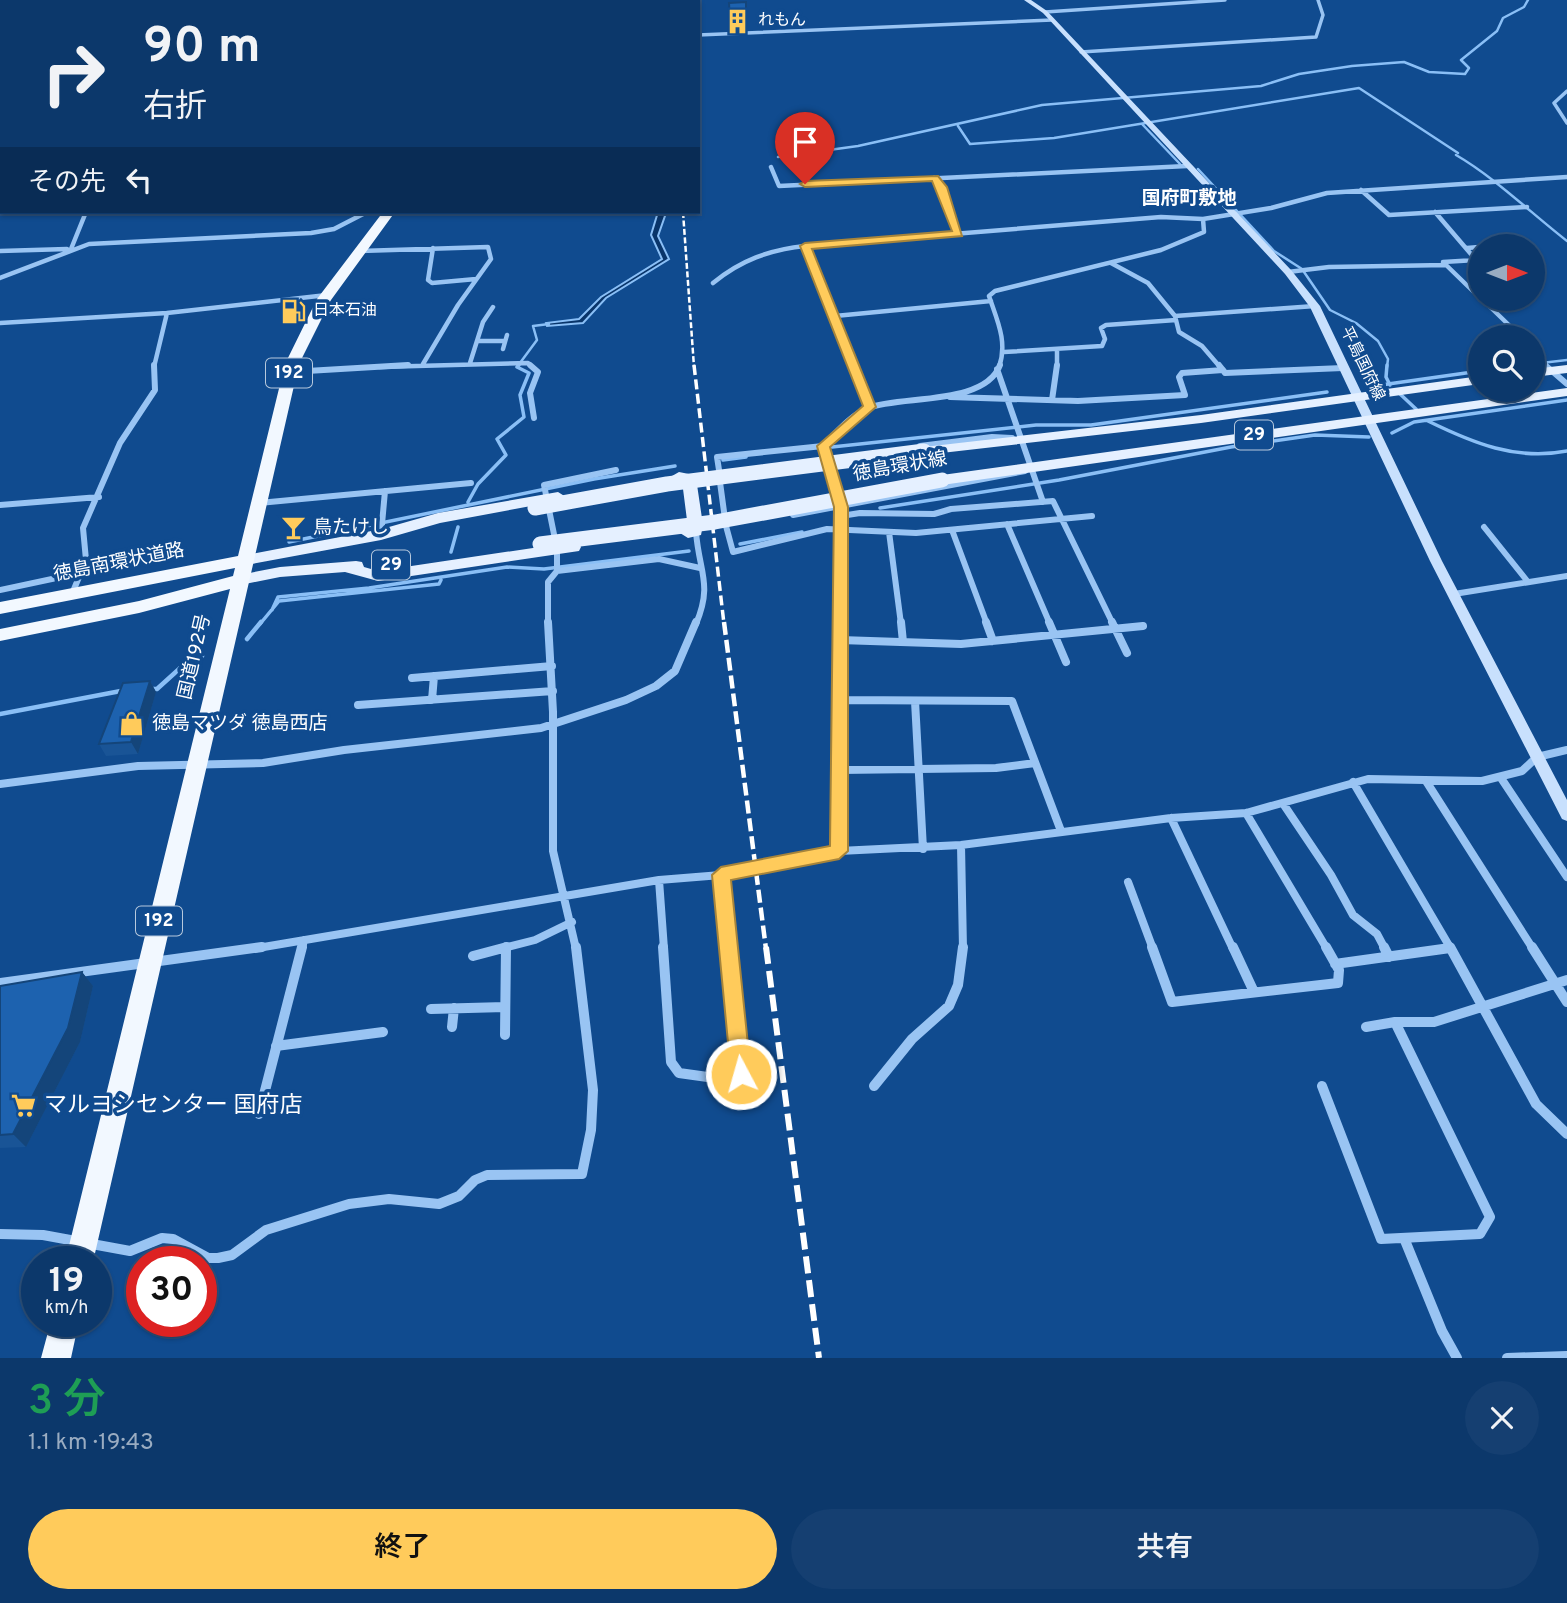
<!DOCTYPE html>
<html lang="ja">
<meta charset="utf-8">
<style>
body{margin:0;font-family:Overpass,"Noto Sans JP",sans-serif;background:#153f71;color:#f1f3f6;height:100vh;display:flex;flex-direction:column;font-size:26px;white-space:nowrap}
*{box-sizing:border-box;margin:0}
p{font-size:23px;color:#9aacc1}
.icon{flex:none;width:38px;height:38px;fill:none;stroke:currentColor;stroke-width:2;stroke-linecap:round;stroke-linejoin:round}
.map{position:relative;height:1358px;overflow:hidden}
.drawer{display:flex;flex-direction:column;background:#0c386b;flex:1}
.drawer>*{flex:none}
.top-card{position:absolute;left:0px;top:0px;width:700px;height:214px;box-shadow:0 2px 5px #0004,0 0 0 2px #2c527e;background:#0c386b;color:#f1f3f6;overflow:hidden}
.needle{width:46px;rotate:90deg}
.fabs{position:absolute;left:1468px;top:234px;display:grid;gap:14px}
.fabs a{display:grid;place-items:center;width:77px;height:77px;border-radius:50%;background:#0c386b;box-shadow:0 2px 5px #0004,0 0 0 2px #2c527e;font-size:35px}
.speed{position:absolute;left:21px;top:1246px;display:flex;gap:14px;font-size:35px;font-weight:700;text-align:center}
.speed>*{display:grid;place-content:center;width:91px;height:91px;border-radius:50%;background:#0c386b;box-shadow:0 2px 5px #0004,0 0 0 2px #2c527e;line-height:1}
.speed small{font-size:18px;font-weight:400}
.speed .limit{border:10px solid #d22;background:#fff;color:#111}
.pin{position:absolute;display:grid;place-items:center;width:60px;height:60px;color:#fff;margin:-72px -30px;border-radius:50% 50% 50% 0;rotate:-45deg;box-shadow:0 0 7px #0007}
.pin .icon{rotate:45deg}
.me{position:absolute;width:77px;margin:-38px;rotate:354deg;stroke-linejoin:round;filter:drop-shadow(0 0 5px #0008)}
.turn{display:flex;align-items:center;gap:24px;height:147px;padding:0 28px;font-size:32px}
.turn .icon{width:91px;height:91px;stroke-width:2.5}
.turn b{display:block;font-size:49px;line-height:60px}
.then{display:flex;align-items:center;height:66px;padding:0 28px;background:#0003;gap:14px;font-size:26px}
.round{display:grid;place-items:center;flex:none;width:74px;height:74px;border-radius:37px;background:#153f71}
.headline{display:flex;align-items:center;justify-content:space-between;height:119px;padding:0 28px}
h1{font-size:42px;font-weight:600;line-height:52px;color:#1e9e55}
.button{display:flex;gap:14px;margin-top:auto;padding:14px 28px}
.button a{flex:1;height:80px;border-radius:42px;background:#ffcb5b;color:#111;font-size:28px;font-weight:600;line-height:80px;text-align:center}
.button a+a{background:#153f71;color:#f1f3f6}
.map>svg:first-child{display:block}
.green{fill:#175da9}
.water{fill:#09356a;stroke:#8abff6;stroke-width:2}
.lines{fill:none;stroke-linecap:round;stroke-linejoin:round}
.stream-far2{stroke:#8abff6;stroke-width:2.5}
.stream-far1{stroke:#8abff6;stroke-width:3.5}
.stream{stroke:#8abff6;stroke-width:4.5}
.minor-far4{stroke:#99c4f3;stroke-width:3.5}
.minor-far3{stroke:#99c4f3;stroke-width:4.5}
.minor-far2{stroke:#99c4f3;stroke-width:6}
.minor-far1{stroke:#99c4f3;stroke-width:8}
.minor{stroke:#99c4f3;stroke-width:10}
.secondary{fill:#c8e0fd;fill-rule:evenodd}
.primary{fill:#e5f0ff;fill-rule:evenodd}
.trunk{fill:#f2f8ff;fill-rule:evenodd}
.rail-far3{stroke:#fff;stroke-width:2.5;stroke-dasharray:6 2.5;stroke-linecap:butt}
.rail-far2{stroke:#fff;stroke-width:3.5;stroke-dasharray:10 4.5;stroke-linecap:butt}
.rail-far1{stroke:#fff;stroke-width:4.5;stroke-dasharray:13 5;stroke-linecap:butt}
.rail{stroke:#fff;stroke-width:6;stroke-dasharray:17 7;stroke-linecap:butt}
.primary-bridge{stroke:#e5f0ff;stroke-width:15}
.wall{fill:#195496}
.shaded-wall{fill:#14457a}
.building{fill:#1d62af;stroke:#14457a;stroke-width:2}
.route{fill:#ffcb5b;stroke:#a6843b;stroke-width:2}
.labels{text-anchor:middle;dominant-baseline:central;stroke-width:7;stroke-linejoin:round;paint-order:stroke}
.far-poi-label{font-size:16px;fill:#fff;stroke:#104b8f;text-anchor:start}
.far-street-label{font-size:16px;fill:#fff;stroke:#104b8f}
.shield{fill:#104b8f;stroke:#b7c9dd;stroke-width:2}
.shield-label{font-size:18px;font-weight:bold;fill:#fff}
.far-quarter-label{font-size:19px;font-weight:bold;fill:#fff;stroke:#104b8f}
.street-label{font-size:19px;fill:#fff;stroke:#104b8f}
.poi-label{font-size:19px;fill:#fff;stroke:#104b8f;text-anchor:start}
.near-poi-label{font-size:23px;fill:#fff;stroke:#104b8f;text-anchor:start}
</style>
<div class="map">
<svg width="1567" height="1358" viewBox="0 0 1567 1358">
<rect width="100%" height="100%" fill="#104b8f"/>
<!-- green -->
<path class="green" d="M0,0H220V2H2L0,134Z"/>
<!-- water -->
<path class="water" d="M658,212L666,213L658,236L669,259L606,298L583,323L547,326L546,323L579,319L601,297L662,259L651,235Z"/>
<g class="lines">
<!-- stream-far2 -->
<path class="stream-far2" d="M1142,124L1180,164
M958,126L970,144L1054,138L1359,88L1458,153
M1456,155C1494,177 1531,213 1567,241
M778,157L858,146L1042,105L1261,86L1299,74L1352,66L1404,62L1429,72L1465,74L1469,68L1461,60L1497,31L1503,18L1524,7L1528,0
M1198,169L1274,251L1302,269L1330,310L1356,323L1378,341L1388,359L1387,367
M1533,364L1567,360
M517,367L537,340L533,326L549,324"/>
<!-- stream-far1 -->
<path class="stream-far1" d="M1387,365L1386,377L1390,385
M1381,385L1480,371
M1399,393L1416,409
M1428,421C1473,443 1516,461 1567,451
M1392,433L1414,422L1567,400
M832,447L1036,425H1091L1327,392
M723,460L746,457
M468,502L478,484L506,455L497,439L524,417L520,395L529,373L517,367L519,365
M880,508L1059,480L1231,447L1315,435L1369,437
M289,542L594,479L675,466
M740,544L802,532
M451,552L458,527
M272,610L278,597L369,588L507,567L544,569L689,551
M260,624L279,601L439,584L441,580"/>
<!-- stream -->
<path class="stream" d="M247,639L261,622
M149,689H157L188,661L202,656
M0,714L126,690"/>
<!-- minor-far4 -->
<path class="minor-far4" d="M303,0L306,2
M435,0H450
M346,2L368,0
M1045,12L1225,0
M698,35L1052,20
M1081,52L1316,37L1323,15L1318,0
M1567,91L1554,103L1567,123"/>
<!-- minor-far3 -->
<path class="minor-far3" d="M771,167L779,186L1187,166
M934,178L942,187L958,234
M1361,190L1389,215L1527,207
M1435,212L1476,260L1443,262L1480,298
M433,248L428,280L432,283L476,279
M1467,248L1515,244
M71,249L86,212
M0,251L67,249
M360,251L488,247L491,259L458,305L423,364
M1111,263L1148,283L1175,316
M1288,272L1329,267L1446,265
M0,278L89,244L311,233L334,229L367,212
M713,283C741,260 769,250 805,246
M1482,299L1515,331L1527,338
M835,316L991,301
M0,323L167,313L327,295
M478,341H505
M1533,347L1547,367
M503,349L507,335
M1057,351V367
M1004,352L1102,346L1105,339L1101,328L1106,325L1176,320
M470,363L483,322L493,307
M154,367L167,313
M379,367L528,363L532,367
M853,367L805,246L1161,217L1203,219
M999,367C1008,342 997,320 989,296L995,291L1161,250L1204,232L1203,219L1271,208L1327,193L1567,177
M1220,367L1202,346L1179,332L1175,316L1315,306"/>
<!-- minor-far2 -->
<path class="minor-far2" d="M530,365L538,372L530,393L534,418
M852,365L869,407
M1545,365L1567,384
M997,369L1043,502
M1223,370L1225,373L1343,368
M290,372L408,365
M950,397L1078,401L1185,395L1179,377L1182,373L1223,370L1219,365
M1052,400L1057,365
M920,446L992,437L1012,438
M719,470L717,457L823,446
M719,475L725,519
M259,503L471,483
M0,505L99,497
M793,515L1025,471
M841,516L860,513L934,514L951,509L1053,501L1113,624
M1007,524L1050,624
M726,526L733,552L827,529L916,533L1092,516
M1484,527L1528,582
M952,530L987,624
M889,532L901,624
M381,535L385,491
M557,571L659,559L700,568
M0,590L80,573
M72,594L86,560L83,528L120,443L155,390L154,365
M1454,594L1567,576
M548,624V582L557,571V549L544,485L616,470
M696,624C713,584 699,572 696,532
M840,624L841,507L824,458L825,443C838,431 851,415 868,408C901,395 985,406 1000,365"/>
<!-- minor-far1 -->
<path class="minor-far1" d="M548,622L553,712V851L576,949
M901,622L903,642
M986,622L993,641
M1049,622L1066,662
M1112,622L1127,653
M840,640L961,644L1143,626
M412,678L552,666
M432,700L434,676
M840,700L1012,701L1061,831
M915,701L923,849
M358,705L553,691
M840,770L996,768L1035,763
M1501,778L1567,877
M1426,781L1533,949
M1353,782L1451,949
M0,784L138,766L263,763L344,750L541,728L626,700L656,686L675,671L696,622
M1284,805L1331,875L1353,915L1377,934L1385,949
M1246,813L1327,949
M1171,818L1233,949
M961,845L963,949
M839,851L840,622
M721,875L728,949
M659,880L664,949
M1128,882L1153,949
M252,949L659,880L721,875L839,851L961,845L1171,818L1246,813L1368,779L1482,781L1522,771L1537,757L1567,750
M302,949L304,940
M500,949L535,940L572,922
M1443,949L1450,948"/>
<!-- minor -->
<path class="minor" d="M663,947L671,1062L679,1073L729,1080L741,1074L728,947
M1152,947L1172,1002L1338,983L1339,970L1326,947
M1233,947L1254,992
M1384,947L1389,957
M1450,947L1536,1104L1567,1134
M1532,947L1567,1002
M473,956L507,947
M1335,964L1450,948
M0,983L262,947
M431,1009L505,1007
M452,1027L454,1008
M1366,1027L1395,1022H1434L1567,980
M505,1035L506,947
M276,1046L383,1032
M874,1086L912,1039L949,1006L958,985L963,947
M1322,1086L1381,1239L1480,1234L1490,1217L1395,1022
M259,1114L302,947
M0,1234L43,1235L130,1251L162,1238L173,1239L208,1258H218L232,1255L266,1230L349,1204L389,1199L439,1204L459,1196L475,1180L487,1175L582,1174L591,1130L593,1090L576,947
M1404,1238L1442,1331L1457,1358
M1507,1358L1567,1356"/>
<!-- secondary -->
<path class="secondary" d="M1024,0H1031L1047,11L1291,270L1320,306L1442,561L1567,800V821L1562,819L1430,561L1310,307L1285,274L1043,13Z"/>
<!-- primary -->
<path class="primary" d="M1567,365V373L1533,377V369Z
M1480,376V384L1201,423L924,455L917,451L924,447L1201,415Z
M1567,388V396L942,485L935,480L942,475Z
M679,472L694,475L696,478L703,525L701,535L688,538L680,533L688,528L682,481L672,476Z
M558,492L566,497L563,500L440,523L381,540L246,565L238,560L246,555L382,529L438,513Z
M573,542L579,543L581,547L579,551L378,581L345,572L280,577L240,585L232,580L234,576L280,567L356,561L362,562L364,567L378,571Z"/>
<!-- trunk -->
<path class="trunk" d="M457,0H467V2H457Z
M383,212H395L331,300L299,364L93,1262H65L230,589L139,613L0,641V629L139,601L233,576L235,568L0,614V602L238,556L285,364L317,299Z
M51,1321H79L71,1358H41Z"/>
<!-- rail-far3 -->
<path class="rail-far3" d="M683,212L694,367"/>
<!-- rail-far2 -->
<path class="rail-far2" d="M694,365L724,624"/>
<!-- rail-far1 -->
<path class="rail-far1" d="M724,622L766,949"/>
<!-- rail -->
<path class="rail" d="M766,947L819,1358"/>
<!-- primary-bridge -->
<path class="primary-bridge" d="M535,508L667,484L924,451
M540,544L715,522L942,480"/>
</g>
<!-- wall -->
<path class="wall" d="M150,681L156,692L138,754L106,756L99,744Z
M82,972L93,986L80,1042L26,1147L0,1148V986Z"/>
<!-- shaded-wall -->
<path class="shaded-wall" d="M746,2V28L730,29V20Z
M150,681L156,692L138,754L131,742Z
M82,972L93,986L80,1042L26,1147L13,1134Z"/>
<!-- building -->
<path class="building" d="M746,2V19L730,20L729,3Z
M150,681L131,742L99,744L123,683Z
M82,972L68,1028L13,1134L0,1135V986Z"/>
<!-- route -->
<path class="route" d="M938,176L947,187L962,236L812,249L876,407L830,447L848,507V851L839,859L731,880L751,1074L748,1081L741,1084L734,1081L731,1074L712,875L721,867L830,846L834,507L817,446L863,406L800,246L805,243L952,231L932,181L805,187L800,184L805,181Z"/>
<!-- icons -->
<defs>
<symbol id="building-bare" viewBox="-9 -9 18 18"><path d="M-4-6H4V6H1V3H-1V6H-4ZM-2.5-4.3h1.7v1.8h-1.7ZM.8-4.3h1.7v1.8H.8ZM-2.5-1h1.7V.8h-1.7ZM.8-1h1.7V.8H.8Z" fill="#ffcb5b" stroke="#104b8f" stroke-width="2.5" paint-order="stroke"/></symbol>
<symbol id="fuel-bare" viewBox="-9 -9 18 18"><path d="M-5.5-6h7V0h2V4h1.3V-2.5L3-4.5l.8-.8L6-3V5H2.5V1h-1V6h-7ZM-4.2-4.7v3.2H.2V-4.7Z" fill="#ffcb5b" stroke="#104b8f" stroke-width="2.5" paint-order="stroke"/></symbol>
<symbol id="bar-bare" viewBox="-9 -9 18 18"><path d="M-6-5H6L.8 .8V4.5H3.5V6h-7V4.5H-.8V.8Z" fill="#ffcb5b" stroke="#104b8f" stroke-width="2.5" paint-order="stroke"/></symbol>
<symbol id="shop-bare" viewBox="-9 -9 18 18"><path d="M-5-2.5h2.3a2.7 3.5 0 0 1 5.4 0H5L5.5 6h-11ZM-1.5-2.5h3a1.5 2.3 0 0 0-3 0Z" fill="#ffcb5b" stroke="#104b8f" stroke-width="2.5" paint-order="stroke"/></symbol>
<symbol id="supermarket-bare" viewBox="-9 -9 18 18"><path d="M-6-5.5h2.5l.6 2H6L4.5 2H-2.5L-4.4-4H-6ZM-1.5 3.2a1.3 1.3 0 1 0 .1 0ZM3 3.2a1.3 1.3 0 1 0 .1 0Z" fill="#ffcb5b" stroke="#104b8f" stroke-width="2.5" paint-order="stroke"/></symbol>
</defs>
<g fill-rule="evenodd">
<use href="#building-bare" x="720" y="4" width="35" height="35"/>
<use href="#fuel-bare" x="276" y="294" width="35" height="35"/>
<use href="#bar-bare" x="276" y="510" width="35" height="35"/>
<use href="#shop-bare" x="114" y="706" width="35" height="35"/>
<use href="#supermarket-bare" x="6" y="1088" width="35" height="35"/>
</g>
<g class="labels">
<!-- far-poi labels -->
<g class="far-poi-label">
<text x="758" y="21">れもん</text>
<text x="313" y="311">日本石油</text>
</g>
<!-- far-street labels -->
<g class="far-street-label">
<text transform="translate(1362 364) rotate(64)">平島国府線</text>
</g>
<!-- shield labels -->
<g class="shield">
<rect x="266" y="358.5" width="46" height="29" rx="5"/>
<rect x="1235" y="420.5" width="38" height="29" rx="5"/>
<rect x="372" y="550.5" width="38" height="29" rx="5"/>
<rect x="136" y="906.5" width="46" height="29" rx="5"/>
</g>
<g class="shield-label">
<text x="289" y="373">192</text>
<text x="1254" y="435">29</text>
<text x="391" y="565">29</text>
<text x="159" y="921">192</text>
</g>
<!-- far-quarter labels -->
<g class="far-quarter-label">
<text x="1189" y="199">国府町敷地</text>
</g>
<!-- street labels -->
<g class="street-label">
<text transform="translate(900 467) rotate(-10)">徳島環状線</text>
<text transform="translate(119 563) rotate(-11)">徳島南環状道路</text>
<text transform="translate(195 657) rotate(-77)">国道192号</text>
</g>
<!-- poi labels -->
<g class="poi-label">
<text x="313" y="528">鳥たけし</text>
<text x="152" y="724">徳島マツダ 徳島西店</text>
</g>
<!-- near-poi labels -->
<g class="near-poi-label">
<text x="44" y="1106">マルヨシセンター 国府店</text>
</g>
</g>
</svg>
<div class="fabs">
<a><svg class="needle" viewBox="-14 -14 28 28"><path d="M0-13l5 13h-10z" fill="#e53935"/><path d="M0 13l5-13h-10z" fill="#9aacc1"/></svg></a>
<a><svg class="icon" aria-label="search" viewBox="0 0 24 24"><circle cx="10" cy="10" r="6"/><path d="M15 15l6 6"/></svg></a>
</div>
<div class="speed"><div>19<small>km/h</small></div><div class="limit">30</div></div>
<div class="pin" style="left:805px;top:184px;background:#d93025"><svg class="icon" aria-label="arrive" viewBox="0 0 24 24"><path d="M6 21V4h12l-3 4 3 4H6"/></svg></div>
<svg class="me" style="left:741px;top:1074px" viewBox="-20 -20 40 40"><circle r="17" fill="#ffcb5b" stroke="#fff" stroke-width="3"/><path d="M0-11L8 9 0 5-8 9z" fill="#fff"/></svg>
<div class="top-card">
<div class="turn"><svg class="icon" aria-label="right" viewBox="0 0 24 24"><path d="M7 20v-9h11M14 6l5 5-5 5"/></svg><div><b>90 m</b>右折</div></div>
<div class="then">その先<svg class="icon" aria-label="left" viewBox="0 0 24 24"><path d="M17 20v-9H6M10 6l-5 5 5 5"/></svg></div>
</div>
</div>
<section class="drawer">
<div class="headline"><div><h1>3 分</h1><p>1.1 km · 19:43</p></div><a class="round"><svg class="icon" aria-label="close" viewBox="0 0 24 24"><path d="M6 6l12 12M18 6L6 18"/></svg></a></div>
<div class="button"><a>終了</a><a>共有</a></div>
</section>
